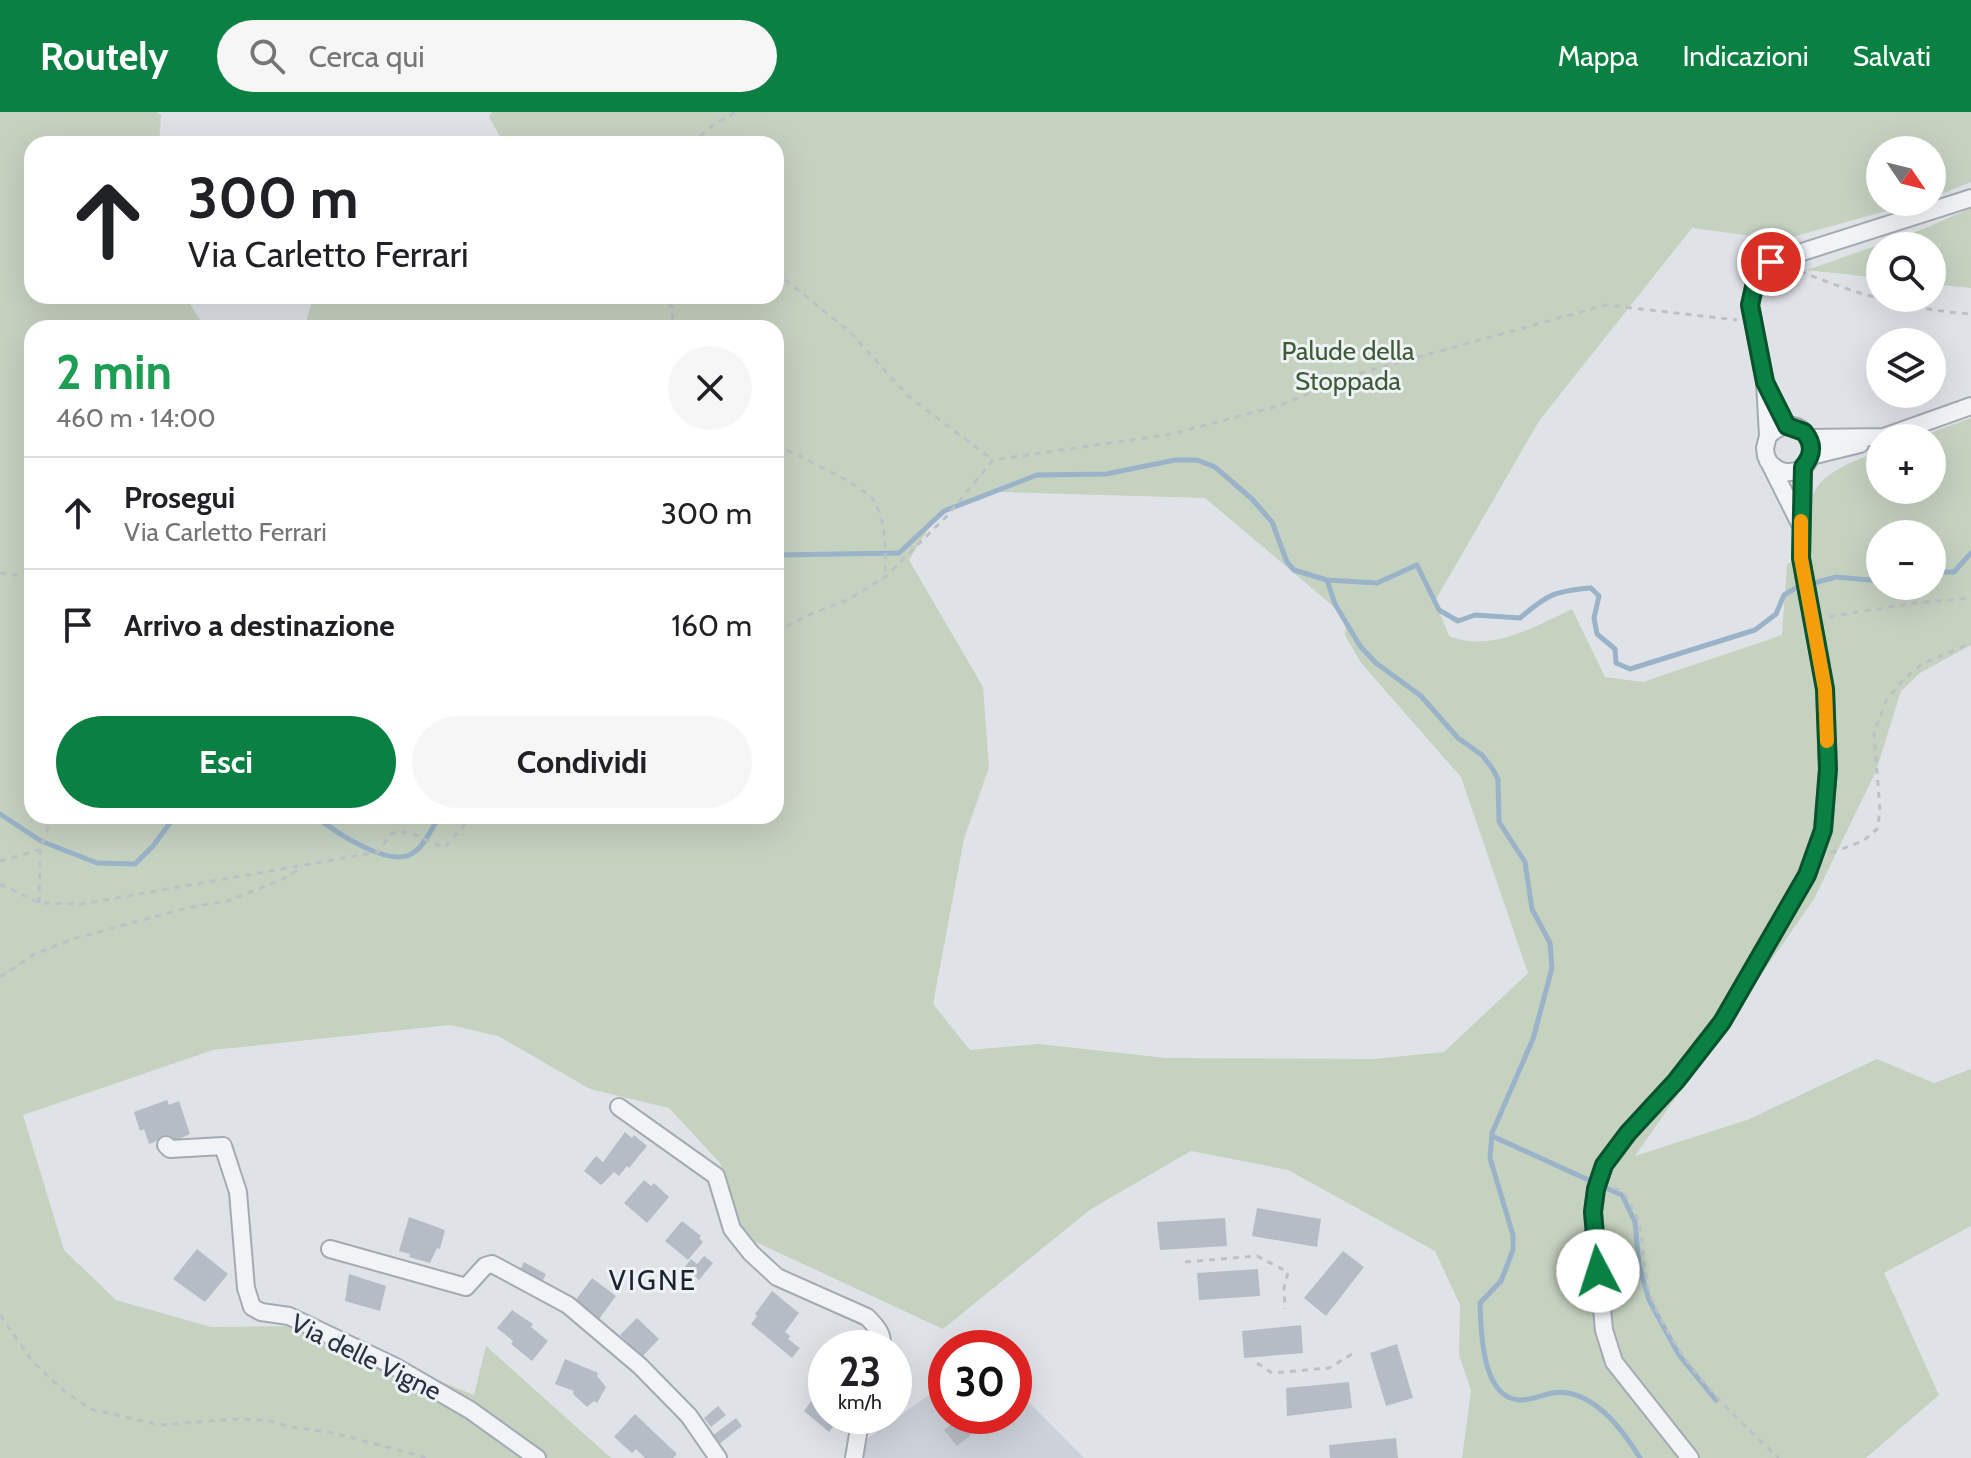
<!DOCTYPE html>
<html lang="it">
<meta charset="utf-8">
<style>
body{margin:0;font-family:Cabin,sans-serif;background:#f6f6f6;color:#202124;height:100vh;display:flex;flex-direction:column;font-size:30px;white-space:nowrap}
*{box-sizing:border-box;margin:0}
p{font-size:26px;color:#757577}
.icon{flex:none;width:44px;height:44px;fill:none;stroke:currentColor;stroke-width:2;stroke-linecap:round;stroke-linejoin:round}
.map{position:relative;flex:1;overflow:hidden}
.panel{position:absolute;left:24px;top:208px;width:760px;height:504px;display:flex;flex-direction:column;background:#fff;border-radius:24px;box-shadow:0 8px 32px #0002}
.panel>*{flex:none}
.top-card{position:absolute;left:24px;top:24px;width:760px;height:168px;border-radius:24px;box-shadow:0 8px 32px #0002;background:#fff;color:#202124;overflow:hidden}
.needle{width:52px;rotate:125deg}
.fabs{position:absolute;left:1866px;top:24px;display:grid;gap:16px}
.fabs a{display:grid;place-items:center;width:80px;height:80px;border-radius:50%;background:#fff;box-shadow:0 8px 32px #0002;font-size:40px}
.speed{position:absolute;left:808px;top:1218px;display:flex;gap:16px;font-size:40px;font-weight:700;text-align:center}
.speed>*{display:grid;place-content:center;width:104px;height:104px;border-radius:50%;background:#fff;box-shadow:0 8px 32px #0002;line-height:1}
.speed small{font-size:20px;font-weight:400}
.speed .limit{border:12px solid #d22;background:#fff;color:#111}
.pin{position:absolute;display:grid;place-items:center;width:68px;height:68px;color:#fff;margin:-34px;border:4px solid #fff;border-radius:50%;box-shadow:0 2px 8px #0007}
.me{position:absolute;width:88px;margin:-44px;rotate:355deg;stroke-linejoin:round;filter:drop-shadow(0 0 6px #0008)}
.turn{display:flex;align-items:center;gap:28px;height:168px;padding:0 32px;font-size:36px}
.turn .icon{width:104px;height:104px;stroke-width:2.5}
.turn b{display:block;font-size:56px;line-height:68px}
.round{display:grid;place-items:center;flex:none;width:84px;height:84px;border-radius:42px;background:#f6f6f6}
.head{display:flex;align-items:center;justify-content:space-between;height:136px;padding:0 32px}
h1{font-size:48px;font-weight:700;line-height:60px;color:#1e9e55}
.action{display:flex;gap:16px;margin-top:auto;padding:16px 32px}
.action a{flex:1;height:92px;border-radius:48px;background:#0b8043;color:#fff;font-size:32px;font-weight:700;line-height:92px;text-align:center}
.action a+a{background:#f6f6f6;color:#202124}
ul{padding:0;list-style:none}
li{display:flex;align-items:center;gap:24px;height:112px;padding:0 32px;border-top:2px solid #e0e0e0}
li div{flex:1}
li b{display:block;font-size:30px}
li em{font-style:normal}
header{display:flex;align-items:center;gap:48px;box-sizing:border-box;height:112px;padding:0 40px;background:#0b8043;color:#fff}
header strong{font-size:38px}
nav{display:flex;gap:44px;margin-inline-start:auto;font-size:28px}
.search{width:560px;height:72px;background:#f6f6f6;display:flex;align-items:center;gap:20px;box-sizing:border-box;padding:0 28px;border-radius:44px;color:#757577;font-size:30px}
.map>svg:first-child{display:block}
.built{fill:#cdd2da}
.green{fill:#c5d2c0;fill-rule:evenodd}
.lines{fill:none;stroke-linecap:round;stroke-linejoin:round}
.stream{stroke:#9ab3c8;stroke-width:5}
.building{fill:#b6bcc5}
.street-casing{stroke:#a4aab2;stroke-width:20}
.path{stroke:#bdc1c6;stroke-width:3;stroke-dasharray:6 6;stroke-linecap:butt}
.street{stroke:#f1f3f6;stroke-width:16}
.route-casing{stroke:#07532c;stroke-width:20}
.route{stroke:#0b8043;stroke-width:14}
.slow{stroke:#f59e0b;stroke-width:14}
.labels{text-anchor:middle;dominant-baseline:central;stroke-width:6;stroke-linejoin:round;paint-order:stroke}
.park-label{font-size:26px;fill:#3e5b35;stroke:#eef2f6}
.street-label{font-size:26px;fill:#28313f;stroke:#eef2f6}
.neighbourhood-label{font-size:28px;letter-spacing:2px;fill:#1a2330;stroke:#eef2f6}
</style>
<header>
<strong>Routely</strong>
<div class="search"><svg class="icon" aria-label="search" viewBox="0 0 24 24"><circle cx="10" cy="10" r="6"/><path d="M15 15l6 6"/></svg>Cerca qui</div>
<nav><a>Mappa</a><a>Indicazioni</a><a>Salvati</a></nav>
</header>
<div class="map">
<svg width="1971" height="1346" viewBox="0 0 1971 1346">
<rect width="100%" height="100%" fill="#dfe3e8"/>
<!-- built -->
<path class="built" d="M946,1271V1304H1014V1275L1084,1346H861V1331Z"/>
<!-- green -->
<path class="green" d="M0,0H157L161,3L159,32H32V184H185L205,216H32V704H776V216H304L314,184H776V32H510L499,23L489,5L492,0H1971V70L1932,86V38H1880V90H1919L1781,128L1692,116L1539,309L1435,489L1449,524C1491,541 1534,515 1572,497L1605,565L1643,570L1782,523L1787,452L1811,443C1800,373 1819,362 1880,339V378H1932V326H1916L1971,306V533L1920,561L1901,579L1876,659L1814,787L1635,1044L1747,1008L1877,947L1934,971L1971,957V1114L1884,1161L1939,1283L1866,1346H1462L1471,1279L1459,1243L1460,1193L1435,1139L1288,1058L1191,1039L1091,1097L943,1217L745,1125L720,1051L669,996L590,977L498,924L450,913L213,938L23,1003L64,1138L116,1188L211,1215L304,1214L474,1283L486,1234L611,1346H0ZM997,380L1205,386L1346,505L1345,523L1361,551L1461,665L1528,861L1444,940L1373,947L1166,946L1039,932L970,938L933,892L964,727L989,655L983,575L909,448L938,401ZM1880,422H1932V474H1880Z
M1971,96V176L1932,172V134H1880V166L1807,158L1921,118Z"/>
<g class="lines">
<!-- stream -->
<path class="stream" d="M776,443L899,441L944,399L1037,363L1106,362L1175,348H1197L1215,355L1252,387L1272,410L1287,450L1294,458L1327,468L1377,471L1417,453L1439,498L1458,509L1475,503L1520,506C1548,482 1555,479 1591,476L1599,484L1594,506L1597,522L1615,537L1616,551L1630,557L1755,518L1776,502L1784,483L1796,476L1836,465L1880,469
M1932,447L1941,460H1954L1971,441
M1327,468L1335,492L1360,534L1376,551L1421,584L1458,626L1482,643L1492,656L1498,667L1499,710L1525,750L1532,797L1550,831L1552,856L1533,927L1492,1021L1490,1046L1513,1123V1138L1501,1169L1480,1191C1481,1217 1481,1285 1519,1288C1536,1289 1550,1277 1568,1281C1600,1287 1624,1320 1640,1346
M0,702L41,729L97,751L135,752L153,734L175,704
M315,704C334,719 389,757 413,741C425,733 432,716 439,704
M1492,1024L1593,1070
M1601,1074L1622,1083L1635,1110L1639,1153L1649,1188L1679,1243L1716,1288"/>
</g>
<!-- building -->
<path class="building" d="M167,988L169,993L179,989L190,1022L161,1035L159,1028L149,1032L144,1017L140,1019L134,1000Z
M625,1020L632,1026L634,1023L647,1034L629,1056L627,1054L619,1064L614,1060L601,1073L584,1059L596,1044L603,1050Z
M644,1068L651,1074L654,1071L669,1085L647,1111L624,1091Z
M1257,1096L1321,1107L1317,1135L1252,1124Z
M409,1105L445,1118L440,1137L437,1136L430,1151L409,1145L410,1142L399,1139Z
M1225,1106L1227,1134L1160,1138L1157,1110Z
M682,1109L701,1124L699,1126L703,1130L688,1148L665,1129Z
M197,1137L228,1162L205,1190L173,1167Z
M1343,1139L1364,1155L1326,1204L1304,1186Z
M704,1144L713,1151L699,1168L685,1155L691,1147L697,1152Z
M524,1150L546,1162L542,1170L520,1158Z
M1258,1157L1260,1184L1199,1188L1197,1161Z
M349,1162L386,1174L380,1199L345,1189Z
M592,1166L616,1184L599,1207L575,1189Z
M772,1179L799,1201L785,1220L790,1224L788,1227L800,1236L792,1246L751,1212L757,1204L755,1202Z
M512,1198L533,1212L531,1215L548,1229L532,1249L511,1232L513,1229L497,1216Z
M637,1206L659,1227L642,1245L620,1223Z
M1301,1213L1303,1241L1244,1246L1242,1219Z
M827,1229L849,1235L826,1236V1258L819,1256Z
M1397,1232L1413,1286L1386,1294L1370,1241Z
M565,1247L598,1261L597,1264L606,1275L597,1291L594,1289L587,1295L573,1282L574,1279L555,1272Z
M1349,1270L1352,1296L1287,1304L1286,1276Z
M818,1280L826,1286V1304H841L829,1320L804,1299Z
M718,1294L726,1303L711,1315L704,1306Z
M635,1302L677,1342L673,1346H645L636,1337L632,1341L614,1325Z
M961,1304H984L988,1309L957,1334L944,1318Z
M736,1306L742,1314L718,1333L712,1324Z
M1396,1326L1398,1346H1330L1329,1333Z"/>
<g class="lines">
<defs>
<path id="street" d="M1809,326L1886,325
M1881,326L1971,294
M1811,344L1860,332
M1768,349C1774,356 1781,361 1790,360C1831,356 1805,288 1768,324
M1800,412L1766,344L1765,336L1768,324L1765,270L1750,193L1757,162L1771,150L1971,86
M619,995L716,1064L732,1117L751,1141L777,1165L867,1205C875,1213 885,1223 881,1236
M166,1033L170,1037L223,1034L238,1080L246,1176L252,1195L261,1200L289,1204L394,1254L470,1298L537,1346
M330,1137L466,1175L485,1154L492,1152L568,1193L640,1254L689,1304L718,1346
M854,1346L861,1304
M1690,1346L1614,1250L1604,1218L1593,1100L1596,1077L1604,1053L1628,1021L1676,969L1722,910L1807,763L1823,718L1828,657L1825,577L1801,446L1803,355"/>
</defs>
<!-- street casing -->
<use href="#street" class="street-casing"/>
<!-- path -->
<path class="path" d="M691,32L713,13L736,0
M1800,159C1854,182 1912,198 1971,202
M776,160L850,220L908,284L993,348
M622,184L651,185L673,195L672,216
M776,333C795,342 866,374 875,390C887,414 886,440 885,465
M0,461L32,465
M1829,505L1913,491L1971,486
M776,520L806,504L847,488L885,465L946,405L993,348L1172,322L1278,294L1357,262L1606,193L1737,208
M1831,741L1863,729L1877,717L1880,699L1874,621L1887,587L1904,567L1922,552L1971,531
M0,749L39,738
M0,772L39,791L82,792L378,740L392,721L408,720L444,736L472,704
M39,791L40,738L52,704
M0,865L35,842L73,827L190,795L228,789L283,767L303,755
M1614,1076L1624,1080C1628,1089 1635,1098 1638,1108C1645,1132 1642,1160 1652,1187C1676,1249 1731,1302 1779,1346
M1185,1150L1257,1144L1288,1160L1284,1176L1285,1197
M0,1203L33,1250L63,1278L90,1297L160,1313L235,1307L266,1308L292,1315L334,1321L428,1346
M1257,1251L1272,1261L1329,1256L1352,1242"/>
<!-- street -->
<use href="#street" class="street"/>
</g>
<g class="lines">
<defs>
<path id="route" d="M1598,1159L1593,1100L1596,1077L1604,1053L1628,1021L1676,969L1722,910L1807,763L1823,718L1828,657L1825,577L1801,446L1803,355C1813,343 1814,332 1804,320L1787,314L1765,270L1750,193L1757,162L1771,150"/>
</defs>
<!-- route casing -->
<use href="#route" class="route-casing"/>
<!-- route -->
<use href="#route" class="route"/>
<!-- slow -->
<path class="slow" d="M1801,409V446L1825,577L1827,629"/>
</g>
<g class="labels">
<!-- park labels -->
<g class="park-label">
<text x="1348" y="239">Palude della<tspan x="1348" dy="30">Stoppada</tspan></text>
</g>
<!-- street labels -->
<g class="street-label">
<text transform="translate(366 1245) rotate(26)">Via delle Vigne</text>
</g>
<!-- neighbourhood labels -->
<g class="neighbourhood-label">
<text x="653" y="1168">VIGNE</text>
</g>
</g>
</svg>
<div class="fabs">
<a><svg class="needle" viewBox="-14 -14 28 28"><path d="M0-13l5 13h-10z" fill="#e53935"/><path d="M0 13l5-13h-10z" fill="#757577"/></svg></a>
<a><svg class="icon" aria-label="search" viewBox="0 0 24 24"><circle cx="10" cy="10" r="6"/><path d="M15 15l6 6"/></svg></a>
<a><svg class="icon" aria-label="layers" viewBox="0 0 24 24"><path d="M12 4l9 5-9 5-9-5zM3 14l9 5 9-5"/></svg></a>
<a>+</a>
<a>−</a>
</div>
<div class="speed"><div>23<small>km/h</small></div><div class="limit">30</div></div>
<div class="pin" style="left:1771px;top:150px;background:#d93025"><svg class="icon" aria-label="arrive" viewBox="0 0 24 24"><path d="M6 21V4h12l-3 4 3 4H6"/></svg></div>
<svg class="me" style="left:1598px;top:1159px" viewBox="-20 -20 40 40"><circle r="19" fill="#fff"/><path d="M0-13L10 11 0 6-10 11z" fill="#0b8043"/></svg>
<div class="top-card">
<div class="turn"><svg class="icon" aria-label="ahead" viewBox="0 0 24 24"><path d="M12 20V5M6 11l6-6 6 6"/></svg><div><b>300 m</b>Via Carletto Ferrari</div></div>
</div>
<section class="panel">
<div class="head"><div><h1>2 min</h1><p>460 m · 14:00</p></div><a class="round"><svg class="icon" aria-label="close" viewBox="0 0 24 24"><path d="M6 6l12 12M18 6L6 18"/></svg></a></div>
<ul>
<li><svg class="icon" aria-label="ahead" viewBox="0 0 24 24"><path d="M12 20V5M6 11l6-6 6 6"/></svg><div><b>Prosegui</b><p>Via Carletto Ferrari</p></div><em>300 m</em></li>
<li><svg class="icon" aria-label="arrive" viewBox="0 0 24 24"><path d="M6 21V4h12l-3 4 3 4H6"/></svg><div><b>Arrivo a destinazione</b></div><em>160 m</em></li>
</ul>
<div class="action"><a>Esci</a><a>Condividi</a></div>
</section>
</div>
